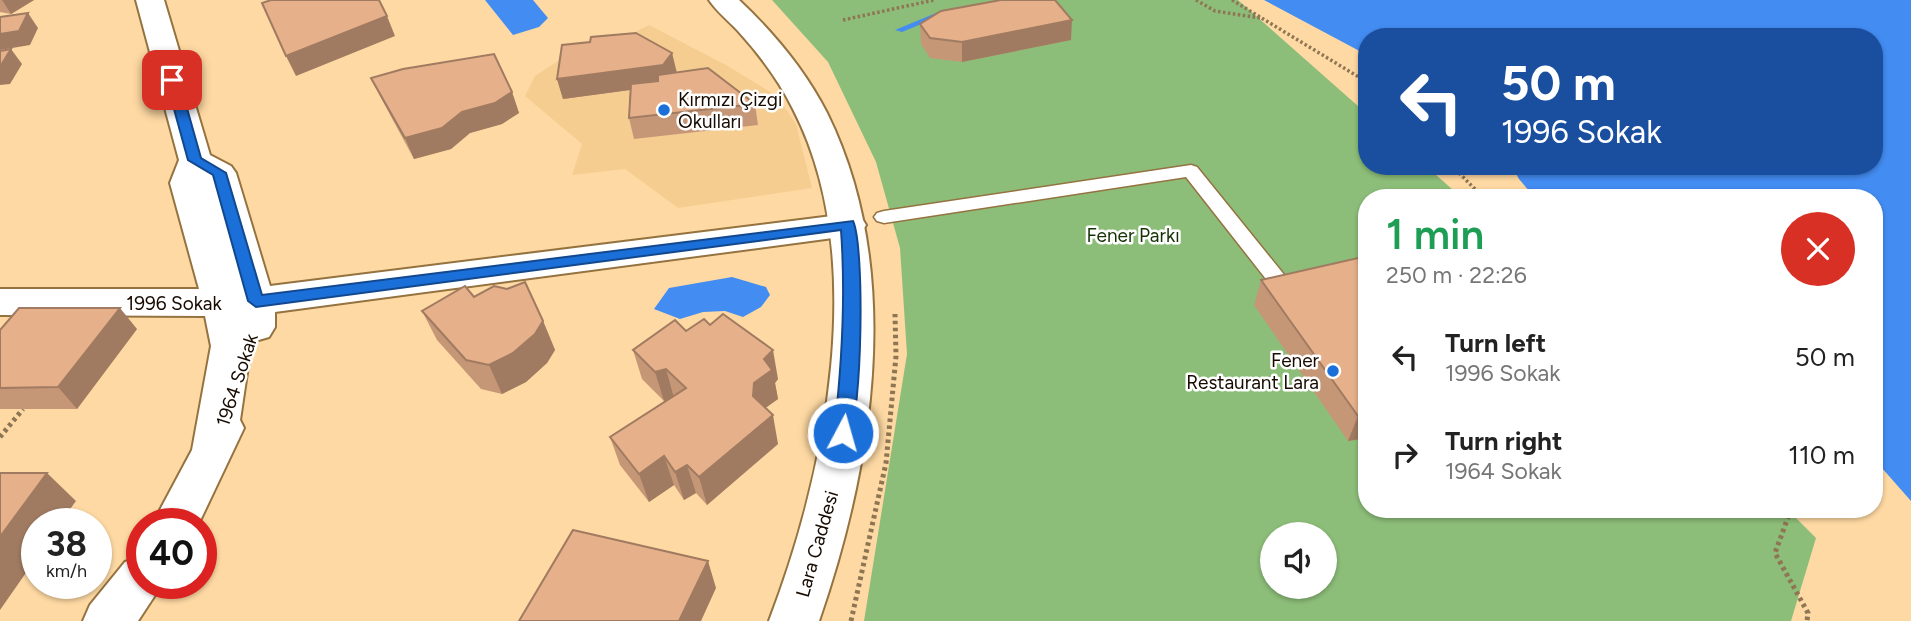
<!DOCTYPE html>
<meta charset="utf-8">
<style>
body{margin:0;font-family:Figtree,sans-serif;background:#f2f2f2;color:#222;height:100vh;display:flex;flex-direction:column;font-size:26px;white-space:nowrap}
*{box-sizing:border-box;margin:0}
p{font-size:23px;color:#767676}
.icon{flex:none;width:38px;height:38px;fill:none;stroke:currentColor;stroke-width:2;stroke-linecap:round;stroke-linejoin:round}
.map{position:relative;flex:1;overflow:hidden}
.panel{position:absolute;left:1358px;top:189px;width:525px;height:329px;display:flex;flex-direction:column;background:#fff;border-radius:28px;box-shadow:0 2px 5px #0004}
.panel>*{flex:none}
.hud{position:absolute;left:1358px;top:28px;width:525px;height:147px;border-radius:28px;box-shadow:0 2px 5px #0004;background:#1a4fa0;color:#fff;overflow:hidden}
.buttons{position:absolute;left:1260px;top:522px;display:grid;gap:14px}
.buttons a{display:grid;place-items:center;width:77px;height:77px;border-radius:50%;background:#fff;box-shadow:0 2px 5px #0004;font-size:35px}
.speed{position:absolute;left:21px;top:508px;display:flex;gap:14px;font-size:35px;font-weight:700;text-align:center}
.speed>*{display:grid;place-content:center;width:91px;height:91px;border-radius:50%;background:#fff;box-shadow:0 2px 5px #0004;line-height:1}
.speed small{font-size:18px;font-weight:400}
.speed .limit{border:10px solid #d22;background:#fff;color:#111}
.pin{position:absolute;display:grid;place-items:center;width:60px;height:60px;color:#fff;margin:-30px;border-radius:14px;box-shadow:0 4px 10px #0006}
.me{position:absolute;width:77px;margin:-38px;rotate:6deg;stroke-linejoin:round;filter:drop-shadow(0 0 5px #0008)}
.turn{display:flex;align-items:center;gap:24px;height:147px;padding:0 28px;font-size:32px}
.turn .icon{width:91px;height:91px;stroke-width:2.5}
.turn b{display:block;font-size:49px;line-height:60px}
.round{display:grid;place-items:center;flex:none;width:74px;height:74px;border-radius:37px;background:#f2f2f2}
.summary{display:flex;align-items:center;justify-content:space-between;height:119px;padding:0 28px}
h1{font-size:42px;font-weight:600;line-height:52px;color:#1e9e55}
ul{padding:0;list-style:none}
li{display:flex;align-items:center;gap:21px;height:98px;padding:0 28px}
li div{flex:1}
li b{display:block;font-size:26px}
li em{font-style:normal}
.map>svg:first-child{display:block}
.built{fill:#f6cd90}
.green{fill:#8dbe79;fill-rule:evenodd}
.water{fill:#438cf1}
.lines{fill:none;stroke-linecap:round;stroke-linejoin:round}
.stream{fill:#438cf1;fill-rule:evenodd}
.service-casing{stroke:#947340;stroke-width:3}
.minor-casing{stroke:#947340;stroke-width:4}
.tertiary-casing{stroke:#947340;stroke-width:4}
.path-far1{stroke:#8e7554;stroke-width:3.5;stroke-dasharray:2.5 2.5;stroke-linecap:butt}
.path{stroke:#8e7554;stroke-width:5;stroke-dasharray:3.5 3.5;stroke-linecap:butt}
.service{fill:#fff;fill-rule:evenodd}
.minor{fill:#fff;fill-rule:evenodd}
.tertiary{fill:#fff;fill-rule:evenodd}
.wall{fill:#c59777}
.shaded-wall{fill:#a07b61}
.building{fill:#e5b08a;stroke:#a07b61;stroke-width:2}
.route{fill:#1b6fd9;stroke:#12488d;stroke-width:2}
.poi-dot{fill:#1b6fd9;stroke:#fff;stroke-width:2.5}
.labels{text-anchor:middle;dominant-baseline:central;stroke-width:5;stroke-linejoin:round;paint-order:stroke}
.poi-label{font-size:19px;fill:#170a00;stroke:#fff;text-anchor:start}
.park-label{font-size:19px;fill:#143204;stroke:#fff}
.street-label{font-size:19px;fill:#170a00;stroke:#fff}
</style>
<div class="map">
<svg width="1911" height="621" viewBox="0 0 1911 621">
<rect width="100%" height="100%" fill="#fed9a3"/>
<!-- built -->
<path class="built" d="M649,25L726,65L777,96L796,124L812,188L678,208L625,169L572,175L582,144L525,96L535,76L558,61L594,52Z"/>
<!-- green -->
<path class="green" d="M772,0H1238L1367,114V166H1426L1462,198H1367V509H1787L1816,538L1791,621H864L907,354L900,248L876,162L828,62ZM1272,534H1325V586H1272Z"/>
<!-- water -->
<path class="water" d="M485,0H533L548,18L539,27L513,35Z
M1264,0H1911V501L1874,459V198H1535L1519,179L1512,166H1874V37H1367V55Z
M732,277L766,287L770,295L761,307L743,317L725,311L703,312L680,319L654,309L669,288Z"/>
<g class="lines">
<!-- stream -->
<path class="stream" d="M936,13L943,15L902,32L895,30Z"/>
<defs>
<path id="service" d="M1191,165L1197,167L1298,292L1301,297L1298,302L1291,304L1284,302L1186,177L884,223L877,221L874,217L877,213L884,211Z"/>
<path id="minor" d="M136,0H164L210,155L231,166L236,173L270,286L848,214L861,217L866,225L861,233L848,236L275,312V327L269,337L255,341L249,339L251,346L240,420L244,428L199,523H153L192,450L211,346L205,316L0,315V289H199L170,183L179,160Z
M142,556V583H163L138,621H83L90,605L125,562Z"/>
<path id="tertiary" d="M709,0H739C773,32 805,70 827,113C904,269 874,462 819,621H769C826,472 870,258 793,109C779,81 760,55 738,31C729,21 717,12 709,0Z"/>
</defs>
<!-- service casing -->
<use href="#service" class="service-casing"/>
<!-- minor casing -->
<use href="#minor" class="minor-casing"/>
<!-- tertiary casing -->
<use href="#tertiary" class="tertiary-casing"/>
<!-- path-far1 -->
<path class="path-far1" d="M1196,0L1215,11L1260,18
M1232,0L1367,82
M843,20L934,0
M1452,166L1484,198"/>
<!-- path -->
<path class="path" d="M0,437L23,409
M1791,509L1775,553L1808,613L1807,621
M851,621L886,463L896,356L895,314"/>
<!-- service -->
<use href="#service" class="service"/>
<!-- minor -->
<use href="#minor" class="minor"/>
<!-- tertiary -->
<use href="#tertiary" class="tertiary"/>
</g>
<!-- wall -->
<path class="wall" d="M0,0H34L11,14L0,12Z
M920,24L1071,40L962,62L930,58L921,44Z
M590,42L672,53L676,72L755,104L758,125L634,139L629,118L630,90L563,99L557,79Z
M371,78L512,92L519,113L502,124L470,133L451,149L414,159L381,98Z
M1367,256V438L1348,441L1254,305L1261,280Z
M474,297L543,321L555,350L547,363L526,382L502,394L481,389L437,340L422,311Z
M710,325L778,379L775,383L778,399L765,408L778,444L707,505L696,493L684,500L674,485L649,502L620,465L610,437L666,401H664L642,379L633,350L686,331Z
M137,329L77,409H0V330Z"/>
<!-- shaded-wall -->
<path class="shaded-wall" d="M2,0H34L11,14Z
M28,13L38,28L30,45L0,50V34Z
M387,16L395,36L296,76L286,56Z
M1072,20L1071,40L962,62V42Z
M11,49L22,64L10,84L0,85V67Z
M672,53L677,73L667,85L563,99L557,79Z
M512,92L519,113L502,124L470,133L451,149L414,159L405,138L462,112Z
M120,308L137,329L77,409L58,387Z
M543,321L555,350L547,363L526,382L502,394L489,365Z
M773,350L778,379L775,383L778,399L760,412L753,396L754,383L764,359Z
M666,369L674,398L664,401L655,372Z
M773,415L778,444L707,505L699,477Z
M1367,415V438L1348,441L1358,416Z
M664,456L674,485L649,502L639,474Z
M687,465L696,493L684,500L675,472Z
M47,473L76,501L60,523H37V557L0,610V537Z
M708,561L716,588L701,621H679Z"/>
<!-- building -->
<path class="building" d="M271,0H379L387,16L286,56L262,3Z
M1001,0H1055L1072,20L962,42L930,38L920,24L941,11Z
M28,13L19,31L0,34V17Z
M636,33L672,53L663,65L557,79L562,45L590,42L591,37Z
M11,49L0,67V51Z
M494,54L512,92L495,103L462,112L442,128L405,138L371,78L403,69Z
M708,68L755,104L629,118L631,84L658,81V75Z
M1367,256V415L1358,416L1261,280Z
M525,282L543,321L535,334L513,353L489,365L466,360L422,311L465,286L474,297L494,286L507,289Z
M19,308H120L58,387L0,388V330Z
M723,314L773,350L764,359L772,370L754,383L753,396L773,415L699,477L687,465L675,472L664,456L639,474L610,437L686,388L666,369L655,372L633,350L675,320L686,331L704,319L710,325Z
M0,473H47L0,537Z
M573,530L708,561L679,621H519Z"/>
<!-- route -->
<path class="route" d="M172,76L179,80L201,158L226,173L262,295L853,221C865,247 862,413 849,438H837L834,433C842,365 846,299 841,230L256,307L248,301L213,175L188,160L166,80Z"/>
<!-- markers -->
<g class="poi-dot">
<circle cx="664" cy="110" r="7"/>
<circle cx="1333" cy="371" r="7"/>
</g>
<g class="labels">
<!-- poi labels -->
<g class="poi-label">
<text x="678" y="99">Kırmızı Çizgi<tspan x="678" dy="22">Okulları</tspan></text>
<text x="1319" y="360" text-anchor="end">Fener<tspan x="1319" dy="22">Restaurant Lara</tspan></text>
</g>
<!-- park labels -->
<g class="park-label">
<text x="1133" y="235">Fener Parkı</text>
</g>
<!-- street labels -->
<g class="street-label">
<text x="174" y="303">1996 Sokak</text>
<text transform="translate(237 380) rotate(-72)">1964 Sokak</text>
<text transform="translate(817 544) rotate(-74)">Lara Caddesi</text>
</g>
</g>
</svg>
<div class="buttons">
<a><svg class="icon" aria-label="sound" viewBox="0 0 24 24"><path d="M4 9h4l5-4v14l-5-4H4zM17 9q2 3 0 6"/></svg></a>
</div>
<div class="speed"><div>38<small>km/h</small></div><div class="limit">40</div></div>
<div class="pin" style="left:172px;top:80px;background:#d93025"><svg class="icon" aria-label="arrive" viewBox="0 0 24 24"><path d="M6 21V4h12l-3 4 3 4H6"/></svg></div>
<svg class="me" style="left:843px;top:433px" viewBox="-20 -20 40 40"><circle r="17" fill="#1b6fd9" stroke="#fff" stroke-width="3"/><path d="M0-11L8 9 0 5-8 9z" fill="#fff"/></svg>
<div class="hud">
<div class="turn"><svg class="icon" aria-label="left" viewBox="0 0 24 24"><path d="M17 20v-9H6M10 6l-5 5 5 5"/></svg><div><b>50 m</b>1996 Sokak</div></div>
</div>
<section class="panel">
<div class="summary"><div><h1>1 min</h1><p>250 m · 22:26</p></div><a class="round" style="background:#d93025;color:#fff"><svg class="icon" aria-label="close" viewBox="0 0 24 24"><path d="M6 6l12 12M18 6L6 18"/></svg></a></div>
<ul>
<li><svg class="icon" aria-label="left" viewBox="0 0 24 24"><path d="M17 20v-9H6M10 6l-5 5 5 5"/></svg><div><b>Turn left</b><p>1996 Sokak</p></div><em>50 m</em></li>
<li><svg class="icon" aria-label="right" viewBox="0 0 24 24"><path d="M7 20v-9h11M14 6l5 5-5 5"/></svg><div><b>Turn right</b><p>1964 Sokak</p></div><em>110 m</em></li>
</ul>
</section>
</div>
